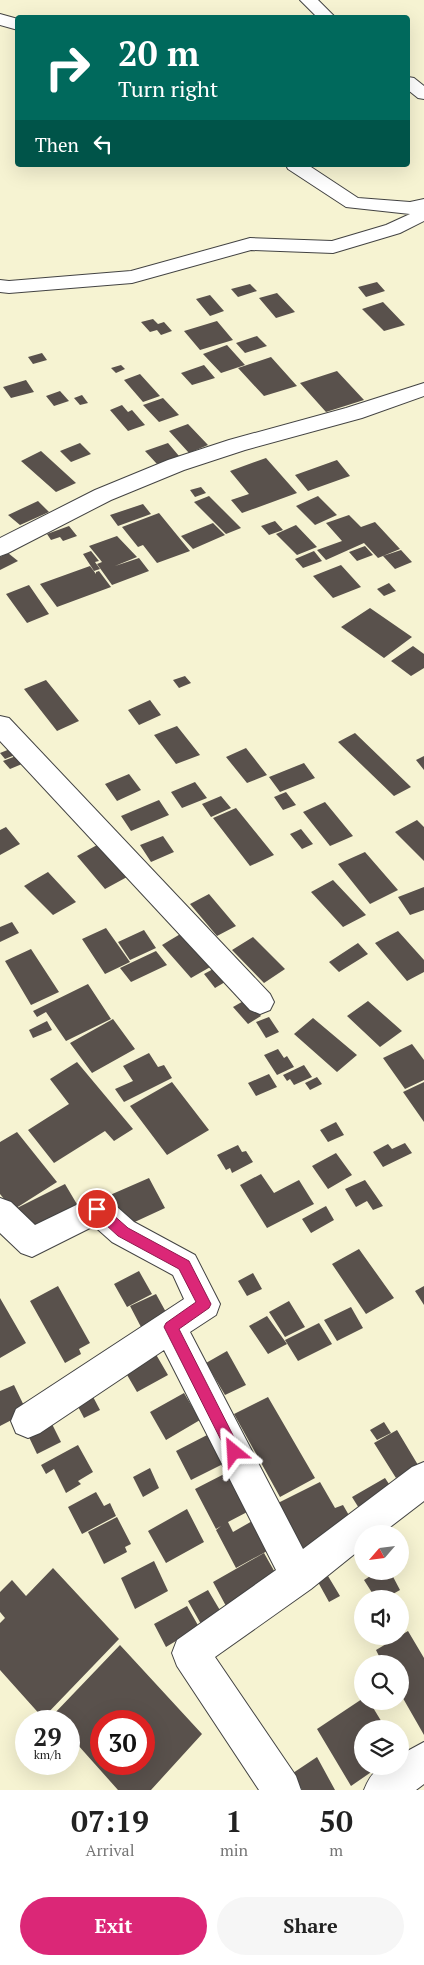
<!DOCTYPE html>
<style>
body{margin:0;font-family:"PT Serif",serif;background:#f6f6f6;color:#222;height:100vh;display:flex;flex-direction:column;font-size:19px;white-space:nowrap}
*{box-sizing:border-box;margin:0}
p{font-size:16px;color:#767676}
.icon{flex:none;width:28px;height:28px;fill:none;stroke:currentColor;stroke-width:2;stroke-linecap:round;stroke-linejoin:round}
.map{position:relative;height:1790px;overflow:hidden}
.drawer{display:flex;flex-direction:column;background:#fff;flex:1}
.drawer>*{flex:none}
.hud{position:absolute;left:15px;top:15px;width:395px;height:152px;border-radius:5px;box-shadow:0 5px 20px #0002;background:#00695c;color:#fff;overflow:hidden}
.needle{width:32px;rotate:242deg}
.tools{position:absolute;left:354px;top:1525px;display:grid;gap:10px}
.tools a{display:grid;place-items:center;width:55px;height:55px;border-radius:50%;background:#fff;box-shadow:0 5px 20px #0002;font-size:25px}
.speed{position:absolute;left:15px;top:1710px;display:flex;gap:10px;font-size:25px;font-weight:700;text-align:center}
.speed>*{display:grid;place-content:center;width:65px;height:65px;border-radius:50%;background:#fff;box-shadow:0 5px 20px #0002;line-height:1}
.speed small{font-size:12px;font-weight:400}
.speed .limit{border:8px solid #d22;background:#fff;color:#111}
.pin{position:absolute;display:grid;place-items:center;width:42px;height:42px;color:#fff;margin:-21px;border:2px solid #fff;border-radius:50%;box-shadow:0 1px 5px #0007}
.me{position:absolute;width:55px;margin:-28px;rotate:333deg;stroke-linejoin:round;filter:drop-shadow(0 0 4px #0008)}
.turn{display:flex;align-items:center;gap:18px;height:105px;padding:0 20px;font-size:22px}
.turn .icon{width:65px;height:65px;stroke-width:2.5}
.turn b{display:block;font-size:35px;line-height:42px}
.then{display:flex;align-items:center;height:48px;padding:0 20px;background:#0003;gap:10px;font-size:19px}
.eta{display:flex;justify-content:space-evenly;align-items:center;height:85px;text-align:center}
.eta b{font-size:30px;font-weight:800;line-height:35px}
.action{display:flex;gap:10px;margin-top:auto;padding:10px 20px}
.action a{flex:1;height:58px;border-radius:30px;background:#db2777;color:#fff;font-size:20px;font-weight:800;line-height:58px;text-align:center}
.action a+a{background:#f6f6f6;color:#222}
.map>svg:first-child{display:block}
.farmland{fill:#f6f3d2;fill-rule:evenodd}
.building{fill:#59514c;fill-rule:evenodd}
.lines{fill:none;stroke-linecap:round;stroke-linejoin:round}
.minor-casing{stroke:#434343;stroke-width:2}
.minor{fill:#fff;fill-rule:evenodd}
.route{fill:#db2777;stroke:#8e194d}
</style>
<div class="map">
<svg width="424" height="1790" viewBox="0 0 424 1790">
<rect width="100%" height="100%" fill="#fffdf2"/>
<!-- farmland -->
<path class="farmland" d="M0,0H424V1790H0ZM18,18H408V165H18ZM362,1534H400V1571H362ZM362,1599H400V1636H362ZM362,1664H400V1701H362ZM26,1721H69V1764H26ZM101,1721H144V1764H101ZM362,1729H400V1766H362Z"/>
<!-- building -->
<path class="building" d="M377,282L385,291L366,297L358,287Z
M250,284L257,291L238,297L231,289Z
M277,293L295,312L276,318L259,298Z
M210,295L224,311L210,316L196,299Z
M383,302L405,325L384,331L362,309Z
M153,319L158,324L164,322L172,331L161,335L157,330L150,332L141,322Z
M217,321L233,340L200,350L184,331Z
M257,336L267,346L245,353L236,343Z
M227,345L245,365L221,373L203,354Z
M42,353L47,360L33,364L28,357Z
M271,357L297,386L264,396L238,368Z
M121,365L125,369L116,373L111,368Z
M204,365L215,378L192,385L181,373Z
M337,371L364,400L326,412L300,383Z
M140,374L160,396L143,402L124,380Z
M26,380L34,392L11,398L3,387Z
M60,391L69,401L54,406L46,396Z
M82,395L88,403L80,405L74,398Z
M163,398L179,415L159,422L143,405Z
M122,405L128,412L132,410L145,425L128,431L110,410Z
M188,424L208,445L189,453L169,431Z
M80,443L91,454L71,462L60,451Z
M168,443L179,456L157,464L145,451Z
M41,451L76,483L56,492L21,461Z
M266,458L297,493L242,513L231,500L249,494L230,471Z
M337,460L350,476L308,491L295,475Z
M201,487L206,493L195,497L190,490Z
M209,496L241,528L226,534L194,502Z
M318,496L337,515L315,525L296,506Z
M38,501L49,512L20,525L8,515Z
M143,504L151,514L118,526L110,515Z
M159,513L190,551L157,563L143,545L138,547L122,527Z
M349,515L361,527L375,522L400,549L378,558L364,543L326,560L317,550L342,541L326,523Z
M275,521L283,530L269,535L261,526Z
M213,523L225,535L193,549L181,536Z
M296,525L317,547L297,555L276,534Z
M69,526L77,536L63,541L60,537L51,540L47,534Z
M117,536L137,557L115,566L139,558L149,571L112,585L97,564L102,562L89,546Z
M365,546L373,555L357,561L349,552Z
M401,550L412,562L395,569L383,556Z
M91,551L99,561L95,562L100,569L94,571L83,554Z
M314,551L322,561L303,568L295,559Z
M8,553L18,561L0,570V557Z
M341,565L361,587L333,598L313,576Z
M90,566L96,574V572L99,571L111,587L57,607L40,584Z
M389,583L396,591L384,596L377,589Z
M29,585L49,614L27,623L6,594Z
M370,608L412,637L384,658L341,627Z
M413,646L424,654V668L411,676L391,661Z
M185,676L191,683L179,688L173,680Z
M46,680L79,721L57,731L24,689Z
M150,700L161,715L139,725L128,710Z
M177,726L200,755L176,764L154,735Z
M355,733L411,787L394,796L338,742Z
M246,748L267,775L247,783L226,757Z
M10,749L15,755L5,759L0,753Z
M16,756L22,764L10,769L3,761Z
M424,756V770L416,760Z
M304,763L315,778L280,792L269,777Z
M129,774L141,790L117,801L105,784Z
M195,782L207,798L182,808L171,792Z
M286,792L296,805L283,810L274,797Z
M221,796L231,808L211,817L202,804Z
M159,800L169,815L131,831L121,816Z
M325,802L353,836L330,846L303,812Z
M236,808L274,855L250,866L213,818Z
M417,820L424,827V861L395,832Z
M6,827L20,844L0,855V830Z
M301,829L313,844L302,849L290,834Z
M163,836L174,852L151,862L140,845Z
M99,844L127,877L105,889L77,856Z
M365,852L398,890L370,904L338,864Z
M48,872L76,902L53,915L24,886Z
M333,880L366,915L343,927L311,892Z
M424,887V910L410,915L398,897Z
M209,894L236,926L217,936L190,904Z
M12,922L19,933L0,942V927Z
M106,928L130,962L105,974L82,939Z
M144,930L156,948L130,960L118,942Z
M398,931L424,960V972L407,981L375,943Z
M182,933L212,966L191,978L162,945Z
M253,937L285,969L264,983L232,950Z
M358,943L368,954L339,972L329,962Z
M31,949L59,992L31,1005L5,961Z
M156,951L167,965L131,982L120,968Z
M215,968L225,982L215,988L204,974Z
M88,984L111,1019L66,1041L46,1012L37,1017L33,1011Z
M247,999L261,1016L248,1024L233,1007Z
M368,1001L402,1031L380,1047L347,1016Z
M269,1017L279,1032L266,1038L256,1022Z
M313,1018L357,1055L337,1072L294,1034Z
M113,1019L135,1049L92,1073L70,1043Z
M47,1021L52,1030L33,1038L29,1030Z
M412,1044L424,1060V1080L405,1089L383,1058Z
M278,1049L284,1058L287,1056L294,1067L277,1075L264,1055Z
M149,1053L158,1067L164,1065L172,1078L124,1102L115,1089L133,1081L123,1066Z
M77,1062L133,1129L114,1141L105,1131L54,1163L28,1130L69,1104L50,1079Z
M304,1065L312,1077L294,1085L290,1079L287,1081L283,1075Z
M269,1074L277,1087L256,1096L248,1083Z
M317,1077L322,1084L310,1090L305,1083Z
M172,1082L209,1130L167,1155L130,1106Z
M424,1082V1122L403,1092Z
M336,1122L344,1135L328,1142L320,1130Z
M17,1132L57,1182L13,1210L0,1194V1142Z
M405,1143L412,1153L383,1167L373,1152L388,1144L392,1149Z
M238,1145L242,1152L246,1151L253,1162L232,1173L230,1168L226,1170L217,1155Z
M336,1153L352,1175L328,1189L312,1166Z
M261,1174L274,1193L299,1180L314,1204L267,1228L240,1185Z
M149,1178L165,1208L126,1226L110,1195Z
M365,1180L383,1206L373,1210L367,1201L356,1207L345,1189Z
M65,1184L81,1211L33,1236L17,1208Z
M326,1206L334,1220L311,1233L302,1219Z
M359,1249L394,1298L366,1314L332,1264Z
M139,1271L152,1294L127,1307L114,1284Z
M253,1273L262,1289L247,1296L238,1281Z
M58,1286L90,1343L79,1349L81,1354L65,1363L30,1301Z
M424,1286V1305L415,1291Z
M156,1294L167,1314L141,1327L130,1306Z
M0,1298L26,1343L0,1358Z
M289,1301L305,1327L285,1337L269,1312Z
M351,1307L363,1328L337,1341L324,1320Z
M267,1316L287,1344L268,1354L249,1326Z
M319,1323L332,1344L298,1361L285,1340Z
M154,1351L168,1375L137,1392L123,1368Z
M227,1351L246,1385L225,1395L206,1363Z
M14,1385L27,1412L0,1426V1391Z
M90,1391L100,1410L84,1418L74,1399Z
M184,1393L200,1420L166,1440L150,1412Z
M268,1397L315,1478L280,1497L234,1414Z
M50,1420L61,1442L37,1454L27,1433Z
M384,1422L391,1433L377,1440L370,1430Z
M397,1430L418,1465L396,1478L374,1443Z
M211,1433L227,1462L191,1480L176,1451Z
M78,1445L93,1472L78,1481L81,1484L66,1493L54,1469L46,1474L41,1465Z
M150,1468L159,1488L143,1497L133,1477Z
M230,1471L251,1510L228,1522L233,1532L254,1520L269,1550L236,1568L216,1530L221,1526L216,1529L195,1489Z
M385,1478L395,1493L362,1513L352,1497Z
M320,1482L335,1508L343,1505L354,1524L298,1552L274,1505Z
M96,1492L104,1506L110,1503L116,1516L82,1534L68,1507Z
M187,1509L204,1542L166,1563L148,1531Z
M117,1517L131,1544L125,1547L127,1552L104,1564L88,1532Z
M264,1553L277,1576L226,1606L213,1582Z
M154,1561L168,1591L135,1609L121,1578Z
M53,1568L119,1639L43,1718L0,1670V1623L5,1618L0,1612V1592L12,1580L26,1596Z
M378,1571H390L400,1590L384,1599H376L364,1580Z
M328,1576L340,1596L329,1602L318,1582Z
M208,1590L221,1612L201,1624L188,1601Z
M187,1606L199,1627L166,1647L154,1624Z
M408,1631L424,1658V1735L400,1693V1664H383L376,1650Z
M120,1645L202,1734L151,1790H118L69,1735V1721H57L52,1716ZM101,1721H144V1764H101Z
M362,1699V1701H369L386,1729H362V1766H380L351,1786L317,1729Z
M317,1757L335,1790H302L293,1773Z"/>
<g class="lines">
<defs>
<path id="minor" d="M300,0H318L336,18H318Z
M0,14L18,19V30L0,25Z
M408,77L414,78L424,86V99L418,98L408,90Z
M286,165H308L358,198L410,202L424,199V221L400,233L333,253L251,250L132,283L9,293L0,292V280L9,281L131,271L250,238L332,241L386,225L410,214L346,207L288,169Z
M424,383V396L362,418L245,450L184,470L111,500L8,553L0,556V538L95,490L168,460L229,440L346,408Z
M0,716L9,718L270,994L274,1002L270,1010L260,1014L250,1010L0,741Z
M97,1195L108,1199L134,1222L195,1255L220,1304L216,1315L190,1332L303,1549L412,1467L424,1462V1501L381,1534H362V1548L311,1589L215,1657L296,1776L301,1790H259L177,1666L172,1653L177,1640L276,1570L164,1350L40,1433L28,1438L16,1433L11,1421L16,1409L184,1299L173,1275L112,1242L94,1226L32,1257L21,1253L0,1233V1198L11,1202L35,1225Z
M424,1742V1784L416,1790H364C372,1770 379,1766 400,1766V1755Z"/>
</defs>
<!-- minor casing -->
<use href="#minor" class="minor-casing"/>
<!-- minor -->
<use href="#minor" class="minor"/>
</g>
<!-- route -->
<path class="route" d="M97,1204L102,1205L128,1228L189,1261L211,1304L209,1308L179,1329L239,1447L241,1452L239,1456L234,1458L229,1456L164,1327L166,1323L196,1302L179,1269L118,1236L93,1213L91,1209L93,1205Z"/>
</svg>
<div class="tools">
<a><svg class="needle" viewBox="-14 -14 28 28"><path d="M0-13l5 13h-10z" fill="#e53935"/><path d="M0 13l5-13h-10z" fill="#767676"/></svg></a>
<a><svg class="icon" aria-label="sound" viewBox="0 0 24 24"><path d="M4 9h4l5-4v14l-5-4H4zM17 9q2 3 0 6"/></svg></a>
<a><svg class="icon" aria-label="search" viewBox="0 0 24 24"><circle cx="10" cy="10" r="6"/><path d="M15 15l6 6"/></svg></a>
<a><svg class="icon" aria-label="layers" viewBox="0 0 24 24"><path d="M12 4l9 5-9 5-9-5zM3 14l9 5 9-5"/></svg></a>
</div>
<div class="speed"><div>29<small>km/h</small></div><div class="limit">30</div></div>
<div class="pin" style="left:97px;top:1209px;background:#d93025"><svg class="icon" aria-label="arrive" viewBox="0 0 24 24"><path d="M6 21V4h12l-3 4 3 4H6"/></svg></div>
<svg class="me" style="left:234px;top:1452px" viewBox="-20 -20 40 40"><path d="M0-17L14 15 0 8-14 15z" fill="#db2777" stroke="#fff" stroke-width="4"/></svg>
<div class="hud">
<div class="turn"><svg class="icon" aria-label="right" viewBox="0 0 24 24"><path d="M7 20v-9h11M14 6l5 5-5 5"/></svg><div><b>20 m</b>Turn right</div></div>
<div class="then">Then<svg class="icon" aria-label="left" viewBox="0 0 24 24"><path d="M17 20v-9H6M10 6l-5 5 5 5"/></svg></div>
</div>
</div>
<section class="drawer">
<div class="eta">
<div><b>07:19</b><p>Arrival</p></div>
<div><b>1</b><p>min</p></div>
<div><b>50</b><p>m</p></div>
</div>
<div class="action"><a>Exit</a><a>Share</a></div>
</section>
